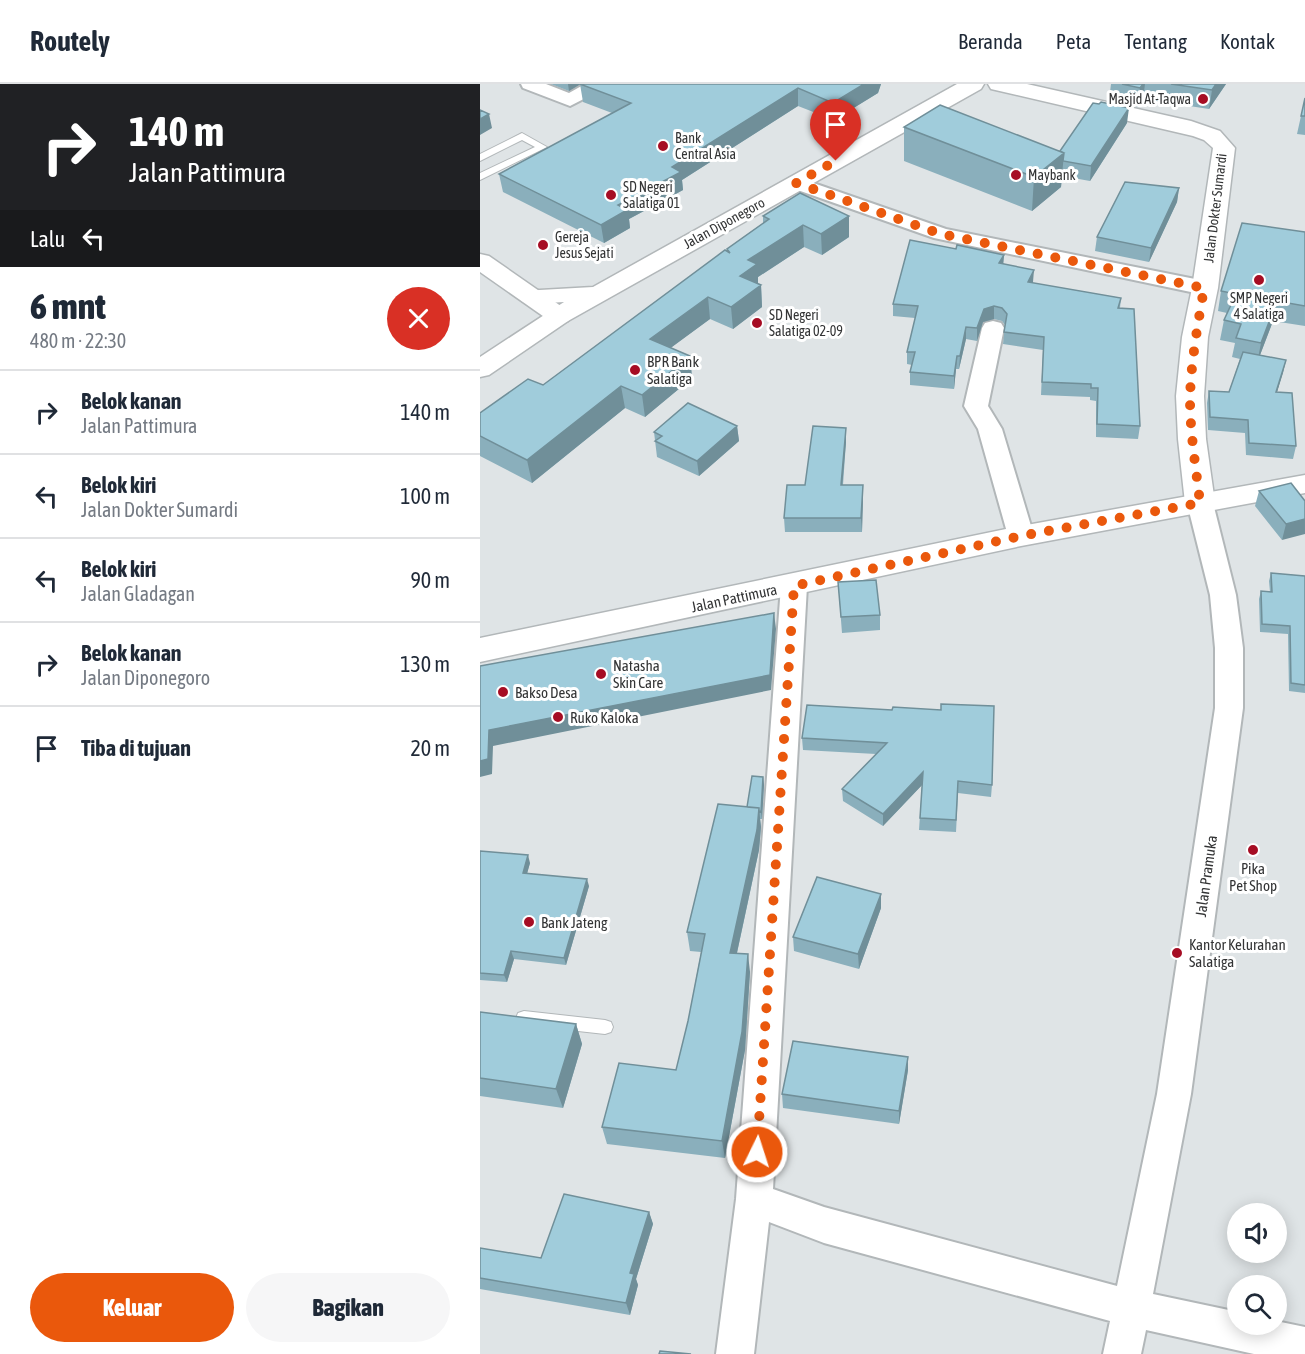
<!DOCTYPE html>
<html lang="id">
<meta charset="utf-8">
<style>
body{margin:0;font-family:"Asap Condensed",sans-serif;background:#f6f6f7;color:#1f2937;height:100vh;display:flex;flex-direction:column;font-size:22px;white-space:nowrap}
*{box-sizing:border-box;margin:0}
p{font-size:20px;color:#747a83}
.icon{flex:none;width:33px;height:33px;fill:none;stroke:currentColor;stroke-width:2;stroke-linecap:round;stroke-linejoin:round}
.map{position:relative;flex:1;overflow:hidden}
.drawer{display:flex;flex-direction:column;background:#fff;width:480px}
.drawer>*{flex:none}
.guide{background:#202124;color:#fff;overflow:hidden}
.buttons{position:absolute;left:747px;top:1119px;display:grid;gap:12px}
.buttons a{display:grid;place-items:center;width:60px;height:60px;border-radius:50%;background:#fff;box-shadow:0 3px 15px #0003;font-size:30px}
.pin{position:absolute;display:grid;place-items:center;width:51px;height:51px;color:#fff;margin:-62px -26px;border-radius:50% 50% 50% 0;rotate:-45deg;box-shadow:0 0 6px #0007}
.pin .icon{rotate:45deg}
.me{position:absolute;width:66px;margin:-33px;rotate:4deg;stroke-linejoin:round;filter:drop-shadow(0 0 4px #0008)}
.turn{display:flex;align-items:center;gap:21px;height:126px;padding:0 30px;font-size:27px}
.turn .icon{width:78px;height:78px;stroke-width:2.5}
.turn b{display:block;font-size:42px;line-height:51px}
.then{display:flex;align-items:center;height:57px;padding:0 30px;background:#0003;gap:12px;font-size:22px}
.round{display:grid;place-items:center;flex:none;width:63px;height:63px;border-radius:32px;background:#f6f6f7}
.overview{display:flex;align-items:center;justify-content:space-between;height:102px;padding:0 30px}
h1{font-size:36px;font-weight:800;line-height:45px}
.primary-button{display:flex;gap:12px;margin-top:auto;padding:12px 30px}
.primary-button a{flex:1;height:69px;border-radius:36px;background:#ea580c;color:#fff;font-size:24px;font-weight:800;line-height:69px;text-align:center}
.primary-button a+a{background:#f6f6f7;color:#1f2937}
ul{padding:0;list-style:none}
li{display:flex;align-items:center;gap:18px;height:84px;padding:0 30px;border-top:2px solid #e0e1e3}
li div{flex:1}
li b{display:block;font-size:22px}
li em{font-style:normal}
header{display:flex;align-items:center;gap:36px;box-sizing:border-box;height:84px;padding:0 30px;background:#fff;border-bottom:2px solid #e0e1e3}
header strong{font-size:28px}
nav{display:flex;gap:33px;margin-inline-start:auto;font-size:21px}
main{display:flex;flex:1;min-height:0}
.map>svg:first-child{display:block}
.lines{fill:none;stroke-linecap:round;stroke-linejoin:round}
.service-casing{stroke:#b2b7b9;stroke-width:2}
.minor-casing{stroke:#b2b7b9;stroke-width:4}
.tertiary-casing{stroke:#b2b7b9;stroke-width:3}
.secondary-casing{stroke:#b2b7b9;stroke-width:3}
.primary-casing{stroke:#b2b7b9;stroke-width:3}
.service{fill:#fff;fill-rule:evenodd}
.minor{fill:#fff;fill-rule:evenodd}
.tertiary{fill:#fff;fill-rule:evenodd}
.secondary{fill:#fff;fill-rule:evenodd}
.primary{fill:#fff;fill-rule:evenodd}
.wall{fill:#8aafbc}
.shaded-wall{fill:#708f99}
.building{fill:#a0ccdb;stroke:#708f99;stroke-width:1.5}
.route{stroke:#ea580c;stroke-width:10;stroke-dasharray:0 18}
.poi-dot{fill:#a60d24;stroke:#fff;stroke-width:2}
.labels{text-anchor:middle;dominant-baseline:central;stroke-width:6;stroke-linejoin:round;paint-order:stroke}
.far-poi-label{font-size:14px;fill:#333435;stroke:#fff;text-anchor:start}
.far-street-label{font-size:14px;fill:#333435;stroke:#fff}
.poi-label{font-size:15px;fill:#333435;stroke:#fff;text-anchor:start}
.street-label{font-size:15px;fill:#333435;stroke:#fff}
</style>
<header>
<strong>Routely</strong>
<nav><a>Beranda</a><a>Peta</a><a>Tentang</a><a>Kontak</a></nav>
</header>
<main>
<section class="drawer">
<div class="guide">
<div class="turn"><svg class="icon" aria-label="right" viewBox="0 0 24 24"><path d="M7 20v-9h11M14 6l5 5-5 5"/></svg><div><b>140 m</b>Jalan Pattimura</div></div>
<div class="then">Lalu<svg class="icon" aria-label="left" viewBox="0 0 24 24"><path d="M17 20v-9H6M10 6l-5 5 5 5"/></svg></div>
</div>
<div class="overview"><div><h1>6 mnt</h1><p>480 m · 22:30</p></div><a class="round" style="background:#d93025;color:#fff"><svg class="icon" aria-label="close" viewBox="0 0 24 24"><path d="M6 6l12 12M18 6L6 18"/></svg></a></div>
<ul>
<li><svg class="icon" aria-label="right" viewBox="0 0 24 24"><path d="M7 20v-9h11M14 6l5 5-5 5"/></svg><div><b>Belok kanan</b><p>Jalan Pattimura</p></div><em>140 m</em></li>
<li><svg class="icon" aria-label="left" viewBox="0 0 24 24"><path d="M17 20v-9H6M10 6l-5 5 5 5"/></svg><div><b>Belok kiri</b><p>Jalan Dokter Sumardi</p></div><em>100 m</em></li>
<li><svg class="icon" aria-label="left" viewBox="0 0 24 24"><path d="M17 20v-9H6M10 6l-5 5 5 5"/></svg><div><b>Belok kiri</b><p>Jalan Gladagan</p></div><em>90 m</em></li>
<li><svg class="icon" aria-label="right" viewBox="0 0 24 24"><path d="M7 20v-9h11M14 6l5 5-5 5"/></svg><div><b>Belok kanan</b><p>Jalan Diponegoro</p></div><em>130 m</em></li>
<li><svg class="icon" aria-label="arrive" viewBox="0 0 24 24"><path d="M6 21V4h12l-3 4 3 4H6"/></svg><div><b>Tiba di tujuan</b></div><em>20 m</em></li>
</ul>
<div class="primary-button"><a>Keluar</a><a>Bagikan</a></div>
</section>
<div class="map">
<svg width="825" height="1270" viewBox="0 0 825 1270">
<rect width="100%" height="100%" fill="#dfe4e6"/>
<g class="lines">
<defs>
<path id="service" d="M42,49L67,63L0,96V89L55,63L42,56L0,77V70Z
M44,927L125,936L131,938L133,943L131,948L125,950L44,941L38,939L36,934L38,929Z"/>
<path id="minor" d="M41,0H66L89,9L105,0H127L125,4L90,22L43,4Z
M316,93L466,145L725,197L733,199L736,204L733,209L725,211L454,154L309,103L306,99L309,95Z
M513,237L521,239L524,244L508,322L522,345L554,452L550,458L541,461L532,458L528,452L498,345L484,322L502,244L505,239Z
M720,411L729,413L733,419L756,511L763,564V624L711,1010L673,1210L758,1228V1240H796V1237L825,1243V1270H774L666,1246L661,1270H623L630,1237L344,1159L289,1138L274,1270H236L256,1115L301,502L305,495L314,493L323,495L327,502L293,1105L344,1123L637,1202L677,1010L735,624V564L730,511L707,419L711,413Z"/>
<path id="tertiary" d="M508,0H547L711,37L740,47L755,64L738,204L728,253L724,312L726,355L735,419L730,426L720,429L710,426L705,419L698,355L696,312L702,253L712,204L733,64L724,56L713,52L511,5Z"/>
<path id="secondary" d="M0,170L9,172L88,227L92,232L88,237L79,240L70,237L0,188Z"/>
<path id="primary" d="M477,0H504L501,5L88,237L9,291L0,293V273L84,218L51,220L42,217L38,212L42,207L113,203Z
M825,391V409L541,462L0,578V554L541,442Z"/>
</defs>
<!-- service casing -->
<use href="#service" class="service-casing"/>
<!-- minor casing -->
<use href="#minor" class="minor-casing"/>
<!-- tertiary casing -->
<use href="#tertiary" class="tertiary-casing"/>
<!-- secondary casing -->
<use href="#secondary" class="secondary-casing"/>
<!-- primary casing -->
<use href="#primary" class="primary-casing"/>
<!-- service -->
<use href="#service" class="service"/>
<!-- minor -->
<use href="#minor" class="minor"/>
<!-- tertiary -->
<use href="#tertiary" class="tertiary"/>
<!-- secondary -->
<use href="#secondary" class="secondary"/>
<!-- primary -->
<use href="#primary" class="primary"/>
</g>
<!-- wall -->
<path class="wall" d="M71,0H401L398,9L354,36L318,22L202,96L203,106L149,135L150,144L124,159L23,108L19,90L132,29L103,18L100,0L89,7Z
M631,0H746L729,25L663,15L658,23L629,16Z
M825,14V51L817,50Z
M647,39L610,97L582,92L581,103L552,127L424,77V43L580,67Z
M699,104L697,118L669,178L615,167L617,153Z
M283,132H369V153L342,171L324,163L278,193V200L281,201L282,223L253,245L230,235L190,264L210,272L212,294L165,333L145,324L52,399L0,372V329L63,301L247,168V165L283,139Z
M825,148V242L793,237L780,271L806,276L797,308L816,362L813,375L766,371L765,349L728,346L727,319L729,307L749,308L760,275L752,273L755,259L740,256L744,236L747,229L738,227L741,207Z
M476,165L524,171L523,180L553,198L552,199L641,214L640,224L660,342L658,355L616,353V317L610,316V313L561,311L563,266L523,260L525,241L522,237L514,235L503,238L497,257L486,255L479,285H476L474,305L430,301V288L432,281L427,280V268L435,234L413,232V220Z
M257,342L259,357L219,392L177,373L174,348Z
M366,344V358L363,401H383L382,448H305L304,434L325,401Z
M779,407L825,417L802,456L775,422Z
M791,489L825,492V609L809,607L808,550L780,548L779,515L781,507L790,508L789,497Z
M358,498L400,531V546L362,549Z
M327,621L512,701L511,713L478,709L476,748L439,746L442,701L403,742L363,717L362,705L396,670L323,666L322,654Z
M283,693L284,701L282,735H280L281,743L279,766L257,869L270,888L265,966L245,1074L127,1060L122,1043L196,986L208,937L221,868L210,867L207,848L267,723Z
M0,767L50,779L47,789L109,802L86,881L34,875L27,898L0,896Z
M401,810V824L379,885L314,867L313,853Z
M0,928L96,940L102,960L83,1024L0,1012Z
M428,973V986L419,1040L303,1024L302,1010Z
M169,1128L173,1140L156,1195L158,1201L150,1231L0,1205V1164L61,1174Z"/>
<!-- shaded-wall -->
<path class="shaded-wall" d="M88,0H101L89,7Z
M384,0H401L398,9L354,36L353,19Z
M663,0H665L663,15L658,23L660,4Z
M736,0H746L729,25L732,6Z
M318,4V22L202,96L203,106L149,135L150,144L124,159L121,141L138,121L192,83Z
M649,24L647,39L610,97L611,82Z
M9,30L12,44L0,51V35Z
M584,69L581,103L552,127L554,93Z
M699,104L697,118L669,178L671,164Z
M369,132V153L342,171L341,150Z
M323,141L324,163L278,193V202L260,192L268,176Z
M524,171L523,183L519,179Z
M554,186L553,198L547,211L548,198Z
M281,201L282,223L253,245L251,223Z
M228,213L230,235L173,277L170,255Z
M797,217L793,237L777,279L781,259Z
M514,222V235L503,238L497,257V244L504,225Z
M486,243V255L479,285L480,272Z
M210,272L212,294L165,333L162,311Z
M477,272L476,285L474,305V292Z
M806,276L803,289L793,321L796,308Z
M141,302L145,324L52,399L47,376Z
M257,342L259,357L219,392L217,377Z
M366,344V358L361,415V401Z
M383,401V415L382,448L381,434Z
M825,435V450L802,456L806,440Z
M294,529L296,545L291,606L13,662L12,690L0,693V677L9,646Z
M443,688V700L403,742V730Z
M283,693L284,701L282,735L281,728Z
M279,724L281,743L279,766L253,887L250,869Z
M48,771L50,779L45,797L43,789Z
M107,795L109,802L86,881L84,874Z
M401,810V824L379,885L378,870Z
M31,867L34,875L27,898L24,891Z
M268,870L270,888L265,966L245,1074L242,1057Z
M96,940L102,960L83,1024L76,1005Z
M428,973V986L419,1040V1027Z
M169,1128L173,1140L156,1195L158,1201L150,1231L146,1219L150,1189Z"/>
<!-- building -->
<path class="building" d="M100,0H384L353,19L318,4L192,83L201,88L138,121L147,126L121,141L19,90L151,19Z
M642,0H663L660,4Z
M691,0H736L732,6Z
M825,14V32H821Z
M621,18L649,24L611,82L583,77L584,69L580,67L613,19L619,20Z
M460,21L584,69L554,93L424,43Z
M0,26L9,30L0,35Z
M645,98L699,104L671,164L617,153Z
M320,109L369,132L341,150L323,141L268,176L277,180L260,192L281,201L251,223L228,213L170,255L210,272L162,311L141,302L47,376L0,352V329L48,295L63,301L245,166L250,169L247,165L289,135L283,132Z
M762,139L825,148V222L797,217L781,259L756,254L761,240L744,236L756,210L741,207Z
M430,156L476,165L477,161L524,171L519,179L554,186L548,198L641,214L638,224L654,225L660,342L617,340L618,304H611V300L562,298L564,253L524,248L527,230L522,224L514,222L504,225L497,244L486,243L480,272H477L474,292L430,288L435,268H427L438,222L413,220Z
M763,268L806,276L796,308L812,309L816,362L769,359L768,336L730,333L729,307L749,308Z
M208,319L257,342L217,377L175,357L182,352L174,348Z
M333,342L366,344L361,401H383L381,434H304L307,401H325Z
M811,399L825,417V435L806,440L779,407Z
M791,489L825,492V601L811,599L810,542L782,540L781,507L792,508Z
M396,496L400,531L361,533L358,498Z
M294,529L290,591L9,646L8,675L0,677V582Z
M461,620L514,622L512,701L478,697L476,736L440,734L443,688L403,730L362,705L407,659L322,654L327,621L412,626L413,623L461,626Z
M272,692L283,693L281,728L279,727V724L267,723Z
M238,720L279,724L277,746L250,869L268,870L262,948L242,1057L122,1043L139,979L196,986L208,937L225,850L207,848Z
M0,767L48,771L43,789L107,795L84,874L31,867L24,891L0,889Z
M337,793L401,810L378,870L313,853Z
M0,928L96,940L76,1005L0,994Z
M313,957L428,973L419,1027L302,1010Z
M84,1110L169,1128L150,1189L154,1190L146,1219L0,1194V1164L61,1174Z
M180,1267L211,1270H179Z"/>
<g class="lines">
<!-- route -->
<path class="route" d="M277,1068L314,502L541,452L720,419C716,384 710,349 710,314C711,277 718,240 724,204L461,150L316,99L356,77"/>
</g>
<!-- markers -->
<g class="poi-dot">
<circle cx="723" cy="15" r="6"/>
<circle cx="183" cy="62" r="6"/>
<circle cx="536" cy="91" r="6"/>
<circle cx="131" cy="111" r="6"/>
<circle cx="63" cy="161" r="6"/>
<circle cx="779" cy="196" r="6"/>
<circle cx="277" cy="239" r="6"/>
<circle cx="155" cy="286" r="6"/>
<circle cx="121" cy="590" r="6"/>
<circle cx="23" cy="608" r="6"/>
<circle cx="78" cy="633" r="6"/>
<circle cx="773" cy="766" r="6"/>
<circle cx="49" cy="838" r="6"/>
<circle cx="697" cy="869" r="6"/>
</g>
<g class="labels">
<!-- far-poi labels -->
<g class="far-poi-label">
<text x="711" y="15" text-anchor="end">Masjid At-Taqwa</text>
<text x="195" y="54">Bank<tspan x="195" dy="16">Central Asia</tspan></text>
<text x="548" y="91">Maybank</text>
<text x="143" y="103">SD Negeri<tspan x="143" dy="16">Salatiga 01</tspan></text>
<text x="75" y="153">Gereja<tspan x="75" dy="16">Jesus Sejati</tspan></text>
<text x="779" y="214" text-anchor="middle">SMP Negeri<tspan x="779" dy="16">4 Salatiga</tspan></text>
<text x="289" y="231">SD Negeri<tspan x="289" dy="16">Salatiga 02-09</tspan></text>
</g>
<!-- far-street labels -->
<g class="far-street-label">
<text transform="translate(735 124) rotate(-83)">Jalan Dokter Sumardi</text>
<text transform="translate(244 139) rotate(-29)">Jalan Diponegoro</text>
</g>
<!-- poi labels -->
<g class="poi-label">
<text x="167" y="277">BPR Bank<tspan x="167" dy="17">Salatiga</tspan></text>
<text x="133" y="581">Natasha<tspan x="133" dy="17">Skin Care</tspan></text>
<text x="35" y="608">Bakso Desa</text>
<text x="90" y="633">Ruko Kaloka</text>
<text x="773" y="784" text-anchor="middle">Pika<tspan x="773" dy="17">Pet Shop</tspan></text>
<text x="61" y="838">Bank Jateng</text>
<text x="709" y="860">Kantor Kelurahan<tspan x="709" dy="17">Salatiga</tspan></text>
</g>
<!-- street labels -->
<g class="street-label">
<text transform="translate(254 514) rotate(-12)">Jalan Pattimura</text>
<text transform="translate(726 792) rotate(-82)">Jalan Pramuka</text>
</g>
</g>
</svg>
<div class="buttons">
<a><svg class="icon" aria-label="sound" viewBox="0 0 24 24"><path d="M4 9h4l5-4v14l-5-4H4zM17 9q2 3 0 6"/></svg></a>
<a><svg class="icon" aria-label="search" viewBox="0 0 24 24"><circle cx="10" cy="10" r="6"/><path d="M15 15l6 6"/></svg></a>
</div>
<div class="pin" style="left:356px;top:77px;background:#d93025"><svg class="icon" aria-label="arrive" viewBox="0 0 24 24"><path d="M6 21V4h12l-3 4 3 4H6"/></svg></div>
<svg class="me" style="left:277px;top:1068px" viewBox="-20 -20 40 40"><circle r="17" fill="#ea580c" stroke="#fff" stroke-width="3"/><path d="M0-11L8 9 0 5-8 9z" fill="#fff"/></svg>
</div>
</main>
